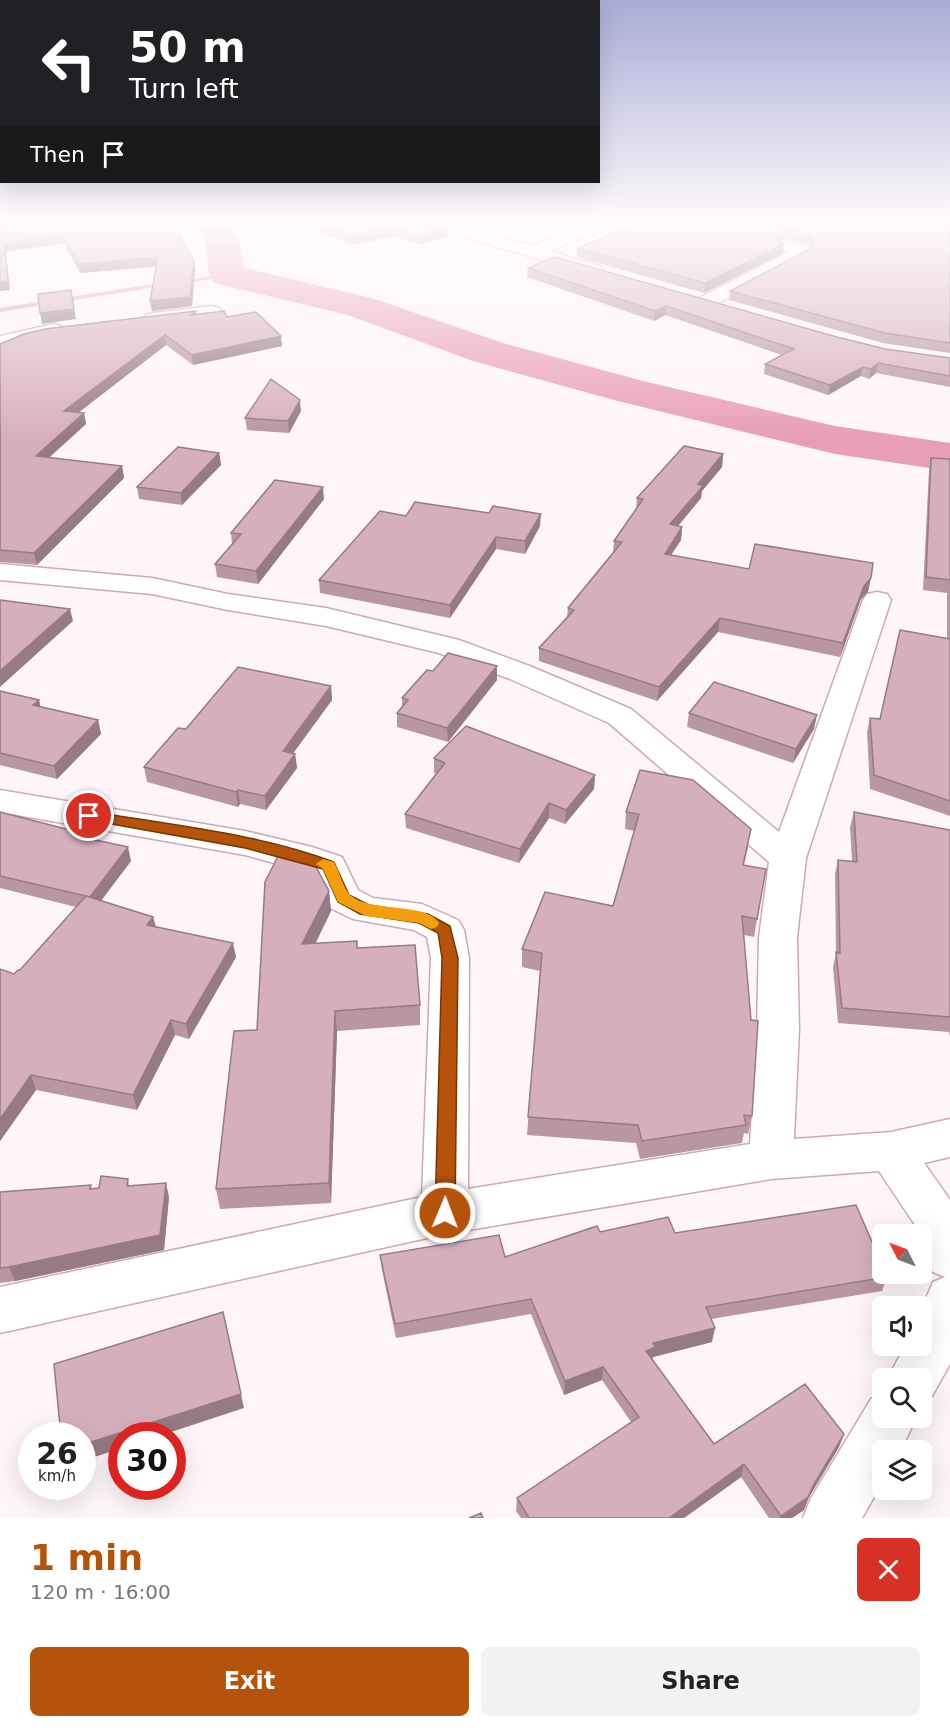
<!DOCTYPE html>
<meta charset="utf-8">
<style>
body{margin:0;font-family:"DejaVu Sans",sans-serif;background:#f2f2f2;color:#222;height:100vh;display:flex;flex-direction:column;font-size:22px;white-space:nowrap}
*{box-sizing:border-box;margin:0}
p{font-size:20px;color:#767676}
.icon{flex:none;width:33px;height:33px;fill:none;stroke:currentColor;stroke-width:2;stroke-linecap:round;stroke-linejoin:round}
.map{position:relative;height:1518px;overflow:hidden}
.panel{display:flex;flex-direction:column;background:#fff;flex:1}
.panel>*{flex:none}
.hud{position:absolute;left:0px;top:0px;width:600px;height:183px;box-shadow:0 6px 24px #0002;background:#202124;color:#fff;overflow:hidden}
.needle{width:39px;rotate:312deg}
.fabs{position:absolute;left:872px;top:1224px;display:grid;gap:12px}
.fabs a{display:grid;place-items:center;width:60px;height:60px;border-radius:9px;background:#fff;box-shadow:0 6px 24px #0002;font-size:30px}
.speed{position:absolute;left:18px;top:1422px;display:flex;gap:12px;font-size:30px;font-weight:700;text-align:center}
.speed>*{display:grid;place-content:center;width:78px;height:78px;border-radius:50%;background:#fff;box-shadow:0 6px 24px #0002;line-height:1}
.speed small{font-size:15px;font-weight:400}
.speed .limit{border:9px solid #d22;background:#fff;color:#111}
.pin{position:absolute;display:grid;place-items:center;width:51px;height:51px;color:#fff;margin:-26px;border:3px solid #fff;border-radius:50%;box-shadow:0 2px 6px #0007}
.me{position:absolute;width:66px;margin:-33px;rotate:1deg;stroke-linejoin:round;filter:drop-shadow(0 0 4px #0008)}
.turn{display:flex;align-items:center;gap:21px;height:126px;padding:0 30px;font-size:27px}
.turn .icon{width:78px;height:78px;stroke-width:2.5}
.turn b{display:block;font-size:42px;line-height:51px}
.then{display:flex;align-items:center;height:57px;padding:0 30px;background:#0003;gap:12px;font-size:22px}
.round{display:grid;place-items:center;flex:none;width:63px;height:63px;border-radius:9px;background:#f2f2f2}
.summary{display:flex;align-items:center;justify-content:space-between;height:102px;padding:0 30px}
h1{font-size:36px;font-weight:700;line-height:45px;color:#b45309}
.cta{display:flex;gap:12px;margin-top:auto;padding:12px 30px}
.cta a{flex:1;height:69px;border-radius:9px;background:#b45309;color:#fff;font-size:24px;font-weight:700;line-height:69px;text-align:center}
.cta a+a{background:#f2f2f2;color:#222}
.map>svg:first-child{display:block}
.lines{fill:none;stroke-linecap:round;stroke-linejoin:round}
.stream{fill:#e89eb9;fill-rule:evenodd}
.river{fill:#e89eb9;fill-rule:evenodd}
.minor-casing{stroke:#cfa8b5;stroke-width:3}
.minor{fill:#fff;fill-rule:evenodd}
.wall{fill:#b896a3}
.shaded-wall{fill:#967a84}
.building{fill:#d6afbd;stroke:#967a84;stroke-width:1.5}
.route{fill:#b45309;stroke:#753606;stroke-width:1.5}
.slow{fill:#f59e0b}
</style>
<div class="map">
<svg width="950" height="1518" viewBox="0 0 950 1518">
<rect width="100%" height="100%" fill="#fef5f8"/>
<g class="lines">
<!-- stream -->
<path class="stream" d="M227,273L229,274V276L181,284L178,282Z
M166,282L168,283V285L0,312V308Z"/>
<!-- river -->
<path class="river" d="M196,225H230L239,239L244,268L375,299L503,343L643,381L835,426L950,443V471L835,454L618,401L473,361L348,315L214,283L209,275L205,239Z"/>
<defs>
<path id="minor" d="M436,225H461L532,246L584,225H606L604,229L550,251L600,266L603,270L600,274H588L438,229Z
M787,241L808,246L811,252L808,256L713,306H699L696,302L699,298L789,252L781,250L778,246L781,242Z
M212,306L219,308L222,312L219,316L153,325L146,323L143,319L146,315L153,313Z
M54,324L61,326L64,330L61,334L0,348V336Z
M0,564L152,578L228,594L326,608L459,640L532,667L631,709L779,832L863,600L867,594L877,592L887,594L891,600L806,858L797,937L799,1029L794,1139L891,1132L950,1119V1157L924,1163L950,1200V1364L932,1396L921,1400V1378H888L905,1346H921V1310L933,1282L945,1277L933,1272L926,1257L921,1234L879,1171L771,1179L445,1234L0,1333V1287L422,1197L431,958L427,937L414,930L353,919L330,908L314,874L245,855L0,812V790L245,831L312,847L342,857L358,890L373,898L422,904L458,920L464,930L469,958L468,1189L750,1144L757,1029L759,937L769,862L609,723L510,679L439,653L326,626L228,610L152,594L0,580Z
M882,1395V1418H916L901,1450H882V1483L862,1518H803L811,1498L871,1399Z"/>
</defs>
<!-- minor casing -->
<use href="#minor" class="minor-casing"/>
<!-- minor -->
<use href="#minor" class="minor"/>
</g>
<!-- wall -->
<path class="wall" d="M0,225H174L194,261L195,270L192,306L152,311L150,301L156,267L80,273L63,243L6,252L10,290L0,291Z
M300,225H444L449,235L421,245L392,236L353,245Z
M626,225H950V353L883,343L729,300L730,291L811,249L809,244L788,239L781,240L780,241V243L784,244L783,253L704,293L577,257V248L631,226Z
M528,268L837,337L885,349L950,358V387L876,373L869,379L861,376L828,395L764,374L765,364L782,355L665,315L654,321L527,277Z
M196,311V314L227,317L282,346L193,365L166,345L78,413H84L86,424L49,458L122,466L124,478L37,565L0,562V344Z
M301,411L289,433L247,430L245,418Z
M219,453L221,465L182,505L139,499L137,487Z
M723,454L722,467L702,491L701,498L678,526L682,527L681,540L671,555L868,592L861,599L840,657L718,632L657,701L539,661V648L567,617L568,608L613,553L614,541L636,509L637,498Z
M931,458L950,459V816L870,789L867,732L870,718L880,719L947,639V593L923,590L929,470Z
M324,499L258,584L217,577L215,564L232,544L231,533Z
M406,516L540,526L525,554L496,549L450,618L320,593L319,580Z
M433,671L497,680L448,742L397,727V713L402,706V698Z
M331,686L332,700L293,754H295L297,768L266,810L240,804L238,807L147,782L144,767L186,729Z
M0,691L39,700L40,707L98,720L101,734L57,779L0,765Z
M689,713L814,729L793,763L687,727Z
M434,758L595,775L594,789L565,824L549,818L519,863L406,828L405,814L436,773H434Z
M640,770L748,847L744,865L766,869L754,937L744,935L752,1116L748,1134L744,1133L742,1143L640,1159L636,1143L527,1135L540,971L522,967V949L613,906L634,831L625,829L626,812Z
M0,812L94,839L131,861L101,901L153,917L156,927L236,957L189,1039L175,1035L137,1110L36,1090L0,1141V969L14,974L20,970L76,907L0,888Z
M854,812L950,830V1036L949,1032L838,1023L833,967L836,953L835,874L838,860L852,861L850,827Z
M329,891L331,911L315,944L357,948L420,1005V1025L337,1031L331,1203L220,1209L216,1189Z
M128,1179L129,1186L169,1197L164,1250L15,1281L0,1283V1192L99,1188Z
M600,1232L675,1233L887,1277L882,1291L711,1319L712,1342L653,1357V1361L714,1444L844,1434L839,1447L809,1497L804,1510L792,1518H769L741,1477L684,1518H521L516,1511L517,1498L631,1422L602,1380L564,1395L531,1314L396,1338L382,1270L380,1255L505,1257Z"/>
<!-- shaded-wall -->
<path class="shaded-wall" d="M449,226V235L421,245L420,236Z
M392,227V236L353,245L352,236Z
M789,230L788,239L781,240L776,245L777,236L782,231Z
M61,234L63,243L6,252L10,290L0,291V282L4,244Z
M784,244L783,253L704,293L705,283Z
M158,257L159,266L80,273L79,264Z
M194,261L195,270L192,306L152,311L150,301Z
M71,290L76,319L42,324L40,313Z
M666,306L665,315L654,321L655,311Z
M165,335L166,345L66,422L64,411Z
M281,336L282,346L193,365L192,355Z
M878,363L876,373L869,379L871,369Z
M863,367L861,376L828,395L830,385Z
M300,400L301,411L289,433L288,421Z
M84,413L86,424L38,467L36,456Z
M219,453L221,465L182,505L181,493Z
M723,454L722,467L702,491L701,498L669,537L670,524L698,484Z
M122,466L124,478L37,565L34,553Z
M323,487L324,499L258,584L256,571Z
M541,514L540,526L525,554V541Z
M682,527L681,540L663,567L665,554Z
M496,537V549L450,618V605Z
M871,578L868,592L861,599L840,657L843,643L864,586Z
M70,609L73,621L0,687V671Z
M720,618L718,632L657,701L659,687Z
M497,666V680L448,742L447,728Z
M331,686L332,700L284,765L283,751Z
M39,700L42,713L33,705Z
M817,715L814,729L793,763L796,749Z
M98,720L101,734L57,779L54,766Z
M295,754L297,768L266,810L265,796Z
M595,775L594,789L565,824L566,810Z
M238,790L240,804L238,807L236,792Z
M549,803V818L519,863L520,849Z
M128,847L131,861L93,911L89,897Z
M329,891L331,911L305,965L302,944Z
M153,917L157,932L147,925Z
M233,943L236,957L189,1039L186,1024Z
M335,1011L337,1031L331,1203L329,1183Z
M171,1020L175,1035L137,1110L133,1095Z
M31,1075L36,1090L0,1141V1119Z
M166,1183L169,1197L164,1250L15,1281L9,1267Z
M223,1312L244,1408L159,1436H122V1448L82,1461V1445Z
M715,1328L712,1342L653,1357V1361L646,1351L653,1343Z
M603,1367L602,1380L564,1395L565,1381Z
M844,1434L839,1447L809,1497L804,1510L792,1518H780L781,1516L814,1484Z
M744,1464L741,1477L684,1518H669Z"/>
<!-- building -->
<path class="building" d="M0,225H174L194,261L190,297L150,301L158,257L79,264L61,234L4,244L8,281L0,282Z
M322,225H444L449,226L420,236L392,227L352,236Z
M635,225H950V343L885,333L730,291L810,249L814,245L810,235L789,230L782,231L777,236L780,243L784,244L705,283L577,248Z
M555,257L837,337L885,349L950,358V376L878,363L871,369L863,367L830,385L765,364L794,349L666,306L655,311L528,268Z
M71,290L74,309L40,313L38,294Z
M196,311L191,315L224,311L227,317L256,312L281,336L192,355L165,335L64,411L84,413L36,456L122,466L34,553L0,550V344L24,334L45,329Z
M271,379L300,400L288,421L245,418Z
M684,446L723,454L698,484L703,486L670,524L682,527L665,554L749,569L755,544L873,563L871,578L864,586L843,643L720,618L659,687L539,648L574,610L568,608L622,542L614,541L643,499L637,498Z
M178,447L219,453L181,493L137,487Z
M931,458L950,459V580L926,577Z
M275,480L323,487L256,571L215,564L241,534L231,533Z
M415,502L489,513L493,506L541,514L525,541L496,537L450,605L319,580L380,511L406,516Z
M0,600L70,609L0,671Z
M900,630L950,639V801L874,775L870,718L880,719Z
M448,653L497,666L447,728L397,713L408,700L402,698L427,670L433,671Z
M238,667L331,686L283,751L295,754L265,796L238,790L236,792L144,767L178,728L186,729Z
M714,682L817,715L796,749L689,713Z
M0,691L39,700L33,705L98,720L54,766L0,753Z
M466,726L595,775L566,810L549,803L520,849L405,814L445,763L434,758Z
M640,770L693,780L751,829L743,865L766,869L757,919L742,916L751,1020L758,1021L752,1116L744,1115L746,1125L642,1141L638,1125L528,1117L542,953L522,949L545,892L613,906L639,814L626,812Z
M0,812L93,836L91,839L128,847L90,897L0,876Z
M854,812L950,830V1017L842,1008L836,952L840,953L838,860L857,862Z
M281,850L310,856L329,891L302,944L357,941V948L415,945L420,1005L335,1011L329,1183L216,1189L234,1031L257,1030L265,882Z
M86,896L153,917L147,925L233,943L186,1024L171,1020L133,1095L31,1075L0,1119V969L14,974L18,970H20Z
M101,1176L128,1179L127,1186L166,1183L160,1235L9,1267L0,1268V1192L91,1185L90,1189L99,1188Z
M856,1205L882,1265V1274H886L887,1277L706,1307L715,1328L653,1343L655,1347L646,1351L714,1444L805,1384L844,1434L814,1484L808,1497L781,1516L744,1464L669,1518H529L517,1498L639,1417L603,1367L565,1381L531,1299L395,1324L380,1255L499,1235L505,1257L597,1226L600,1232L668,1217L675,1233Z
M223,1312L241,1394L82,1445V1436H61L54,1364Z
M481,1513L483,1518H469Z"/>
<!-- sky -->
<linearGradient id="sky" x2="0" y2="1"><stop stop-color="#a8abd5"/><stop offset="0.51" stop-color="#fffafc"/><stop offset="1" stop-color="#fffafc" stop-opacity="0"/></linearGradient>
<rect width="950" height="437" fill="url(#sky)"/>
<!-- route -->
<path class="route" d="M89,811C170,825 257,833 334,862L349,895L369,905L428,914L450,926L458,958L455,1213L452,1219L445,1221L438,1219L435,1213L442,958L438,933L419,923L360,914L338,902L323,869L245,848L84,819L82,816Z"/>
<!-- slow -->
<path class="slow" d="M323,859L334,862C340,872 343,889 351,896C372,913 427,902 439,923L437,927L431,929L419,923L366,916L338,902L323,869L316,864Z"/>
</svg>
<div class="fabs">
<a><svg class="needle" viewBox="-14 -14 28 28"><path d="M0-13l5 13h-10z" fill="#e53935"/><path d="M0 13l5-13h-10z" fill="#767676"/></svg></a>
<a><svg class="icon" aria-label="sound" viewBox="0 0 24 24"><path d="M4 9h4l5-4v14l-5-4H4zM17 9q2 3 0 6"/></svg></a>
<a><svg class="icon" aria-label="search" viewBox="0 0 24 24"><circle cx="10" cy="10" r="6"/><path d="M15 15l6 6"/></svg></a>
<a><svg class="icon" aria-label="layers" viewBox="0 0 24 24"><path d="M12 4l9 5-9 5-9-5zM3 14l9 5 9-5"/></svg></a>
</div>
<div class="speed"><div>26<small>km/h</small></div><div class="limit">30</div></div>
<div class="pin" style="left:89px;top:816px;background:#d93025"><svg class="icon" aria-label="arrive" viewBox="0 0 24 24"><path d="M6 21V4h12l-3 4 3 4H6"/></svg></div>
<svg class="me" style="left:445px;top:1213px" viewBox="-20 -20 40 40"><circle r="17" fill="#b45309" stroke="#fff" stroke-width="3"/><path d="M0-11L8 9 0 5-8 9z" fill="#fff"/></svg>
<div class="hud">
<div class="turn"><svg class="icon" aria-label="left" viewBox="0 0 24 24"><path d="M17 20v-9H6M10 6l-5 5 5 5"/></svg><div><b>50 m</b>Turn left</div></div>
<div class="then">Then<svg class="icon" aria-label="arrive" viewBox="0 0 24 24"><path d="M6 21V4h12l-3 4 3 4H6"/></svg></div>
</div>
</div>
<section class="panel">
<div class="summary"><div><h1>1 min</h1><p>120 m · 16:00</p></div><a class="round" style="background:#d93025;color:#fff"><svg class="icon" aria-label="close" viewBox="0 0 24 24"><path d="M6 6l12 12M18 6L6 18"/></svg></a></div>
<div class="cta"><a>Exit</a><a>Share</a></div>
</section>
